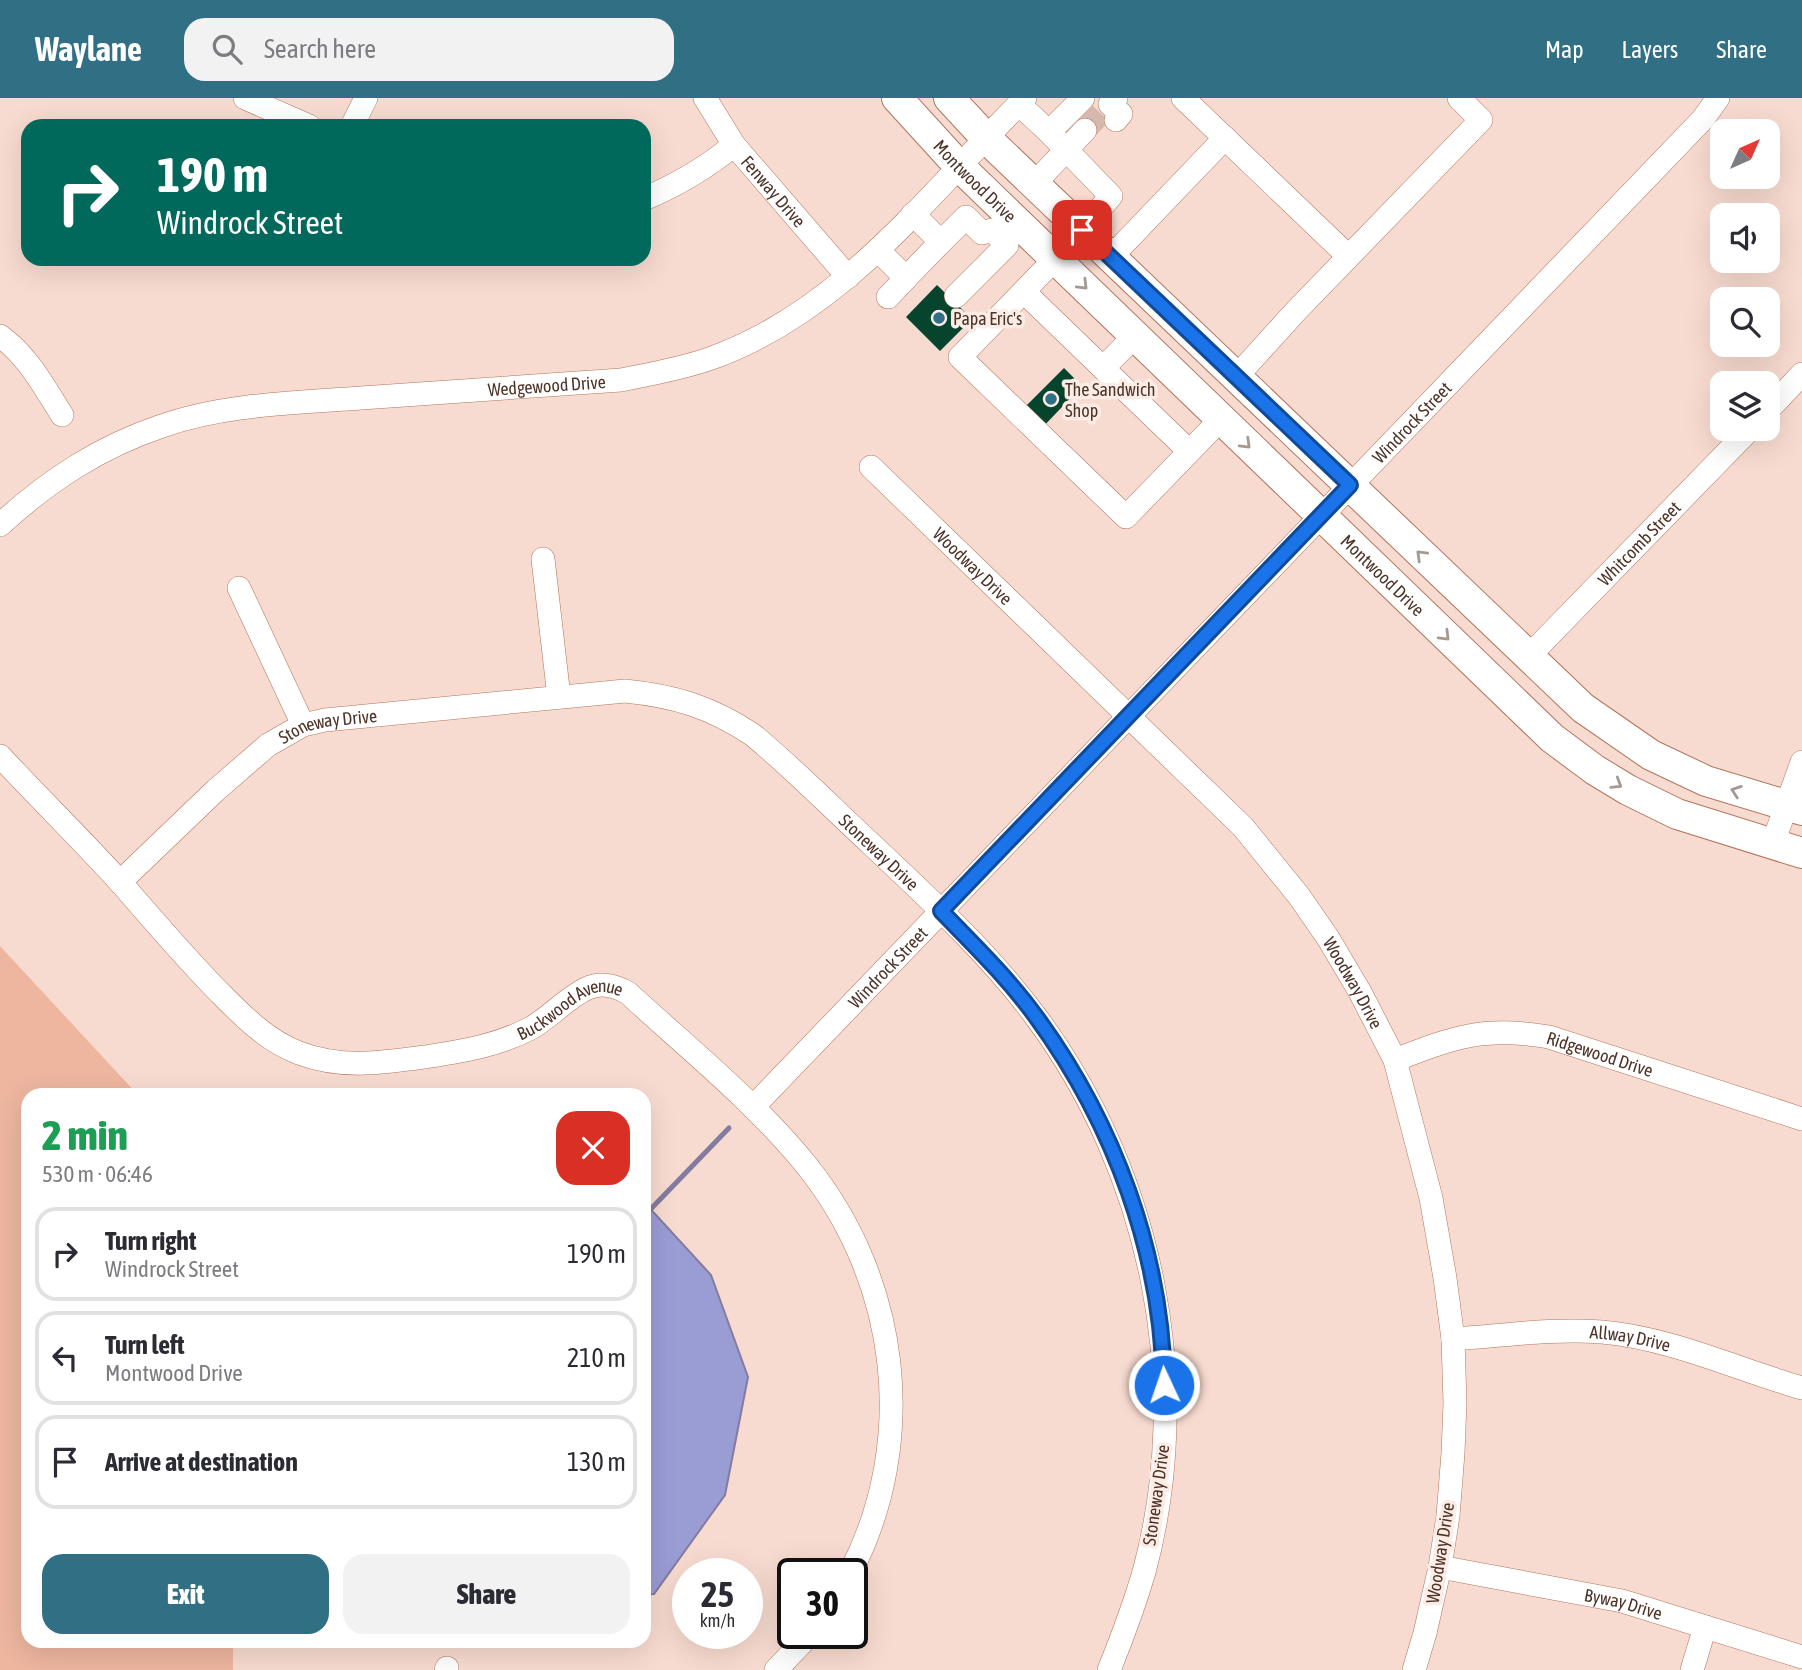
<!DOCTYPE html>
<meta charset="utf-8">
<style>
body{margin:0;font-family:"Asap Condensed",sans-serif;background:#f2f2f3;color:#2b2b33;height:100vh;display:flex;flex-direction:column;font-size:26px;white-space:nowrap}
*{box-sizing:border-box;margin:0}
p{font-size:23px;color:#7c7c81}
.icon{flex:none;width:38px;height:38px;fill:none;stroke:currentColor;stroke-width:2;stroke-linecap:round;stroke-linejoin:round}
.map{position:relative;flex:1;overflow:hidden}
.details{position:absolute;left:21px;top:990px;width:630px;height:560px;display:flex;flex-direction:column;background:#fff;border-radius:21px;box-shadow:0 7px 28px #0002}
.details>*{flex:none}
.hud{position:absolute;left:21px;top:21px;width:630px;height:147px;border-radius:21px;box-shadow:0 7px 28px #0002;background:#00695c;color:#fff;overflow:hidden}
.needle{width:46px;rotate:45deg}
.buttons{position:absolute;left:1710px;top:21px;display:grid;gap:14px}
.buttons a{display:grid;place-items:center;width:70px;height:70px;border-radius:14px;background:#fff;box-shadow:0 7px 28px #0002;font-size:35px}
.speed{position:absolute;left:672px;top:1460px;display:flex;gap:14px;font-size:35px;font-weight:700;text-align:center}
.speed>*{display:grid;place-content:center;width:91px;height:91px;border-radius:50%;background:#fff;box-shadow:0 7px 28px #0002;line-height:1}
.speed small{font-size:18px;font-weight:400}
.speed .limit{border:4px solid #111;border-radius:10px;background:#fff;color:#111}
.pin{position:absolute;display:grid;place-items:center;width:60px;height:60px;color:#fff;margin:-30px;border-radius:14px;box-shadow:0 4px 10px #0006}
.me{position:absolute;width:77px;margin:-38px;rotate:357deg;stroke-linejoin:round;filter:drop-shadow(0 0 5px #0008)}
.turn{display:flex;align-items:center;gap:24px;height:147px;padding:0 21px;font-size:32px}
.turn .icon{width:91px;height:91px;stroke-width:2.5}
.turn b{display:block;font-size:49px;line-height:60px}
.round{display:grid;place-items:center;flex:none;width:74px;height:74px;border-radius:21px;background:#f2f2f3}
.overview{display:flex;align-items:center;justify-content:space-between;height:119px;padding:0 21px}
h1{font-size:42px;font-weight:800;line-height:52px;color:#1e9e55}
.primary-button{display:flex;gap:14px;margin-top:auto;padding:14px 21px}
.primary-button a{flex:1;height:80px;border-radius:21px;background:#306f84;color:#fff;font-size:28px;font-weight:800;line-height:80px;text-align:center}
.primary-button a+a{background:#f2f2f3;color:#2b2b33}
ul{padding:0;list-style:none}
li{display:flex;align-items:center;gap:21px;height:94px;margin:0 14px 10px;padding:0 7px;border:4px solid #e1e1e2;border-radius:21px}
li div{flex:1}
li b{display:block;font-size:26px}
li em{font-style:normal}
header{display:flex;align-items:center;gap:42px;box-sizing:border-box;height:98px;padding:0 35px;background:#306f84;color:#fff}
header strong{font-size:33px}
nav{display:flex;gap:38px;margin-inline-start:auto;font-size:24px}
.search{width:490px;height:63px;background:#f2f2f3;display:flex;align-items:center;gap:18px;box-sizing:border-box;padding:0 24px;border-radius:21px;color:#7c7c81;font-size:26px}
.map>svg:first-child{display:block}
.green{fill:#eeb69f}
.water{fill:#9a9cd4;stroke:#837ca0;stroke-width:2}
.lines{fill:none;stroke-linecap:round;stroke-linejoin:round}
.stream{stroke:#837ca0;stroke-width:5}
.building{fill:#06442e}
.minor-tunnel{stroke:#d6b9ae;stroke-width:23;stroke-dasharray:23 11;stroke-linecap:butt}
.minor-casing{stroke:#b3745a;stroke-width:24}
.major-casing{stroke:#b3745a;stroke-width:32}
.minor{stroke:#fff;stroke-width:23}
.major{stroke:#fff;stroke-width:30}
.oneway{stroke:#a69994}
.route-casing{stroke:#114b97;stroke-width:18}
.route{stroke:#1a73e8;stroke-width:12}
.poi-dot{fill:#306f84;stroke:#fbece6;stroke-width:2.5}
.labels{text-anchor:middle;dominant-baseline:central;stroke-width:7;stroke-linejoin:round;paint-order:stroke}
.street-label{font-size:18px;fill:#4e3328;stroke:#fbece6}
.poi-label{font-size:18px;fill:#4e3328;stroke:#fbece6;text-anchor:start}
</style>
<header>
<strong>Waylane</strong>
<div class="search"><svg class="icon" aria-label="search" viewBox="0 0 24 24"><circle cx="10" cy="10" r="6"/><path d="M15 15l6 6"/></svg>Search here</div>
<nav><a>Map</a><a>Layers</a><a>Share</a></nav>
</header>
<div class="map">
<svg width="1802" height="1572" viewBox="0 0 1802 1572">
<rect width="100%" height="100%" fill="#f8dbd0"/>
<!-- green -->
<path class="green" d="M0,848L138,997L28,998V1544H233V1572H0Z"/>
<!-- water -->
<path class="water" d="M644,1104L711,1177L748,1279L725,1397L654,1496L644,1497Z"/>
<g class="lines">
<!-- stream -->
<path class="stream" d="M644,1118L729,1030"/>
</g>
<!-- building -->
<path class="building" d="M937,187L972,221L940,253L906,219Z
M1064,270L1082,288L1040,332L1020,314Z"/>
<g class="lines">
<!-- minor-tunnel -->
<path class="minor-tunnel" d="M1085,32L1105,11"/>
<defs>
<g id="minor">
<path d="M245,0L309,28"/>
<path id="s1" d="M705,0L734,47L848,179"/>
<path d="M1116,0L1110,6L1121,16L1116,22"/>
<path d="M1183,0L1348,158"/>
<path d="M1019,6L1049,34"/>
<path d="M352,28L366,0"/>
<path d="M1034,86L1085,32"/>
<path d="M644,101C677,87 706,70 734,47"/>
<path d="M913,116L941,144L966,119L982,135L992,132L1007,147L956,198"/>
<path d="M1082,132L1111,98L1049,34L1083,0"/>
<path d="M878,152L906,180L941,144"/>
<path d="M1111,159L1225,40"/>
<path d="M1056,160L960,259L1126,419L1221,321"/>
<path d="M1024,194L1189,353"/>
<path d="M888,199L906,180"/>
<path d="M0,238C28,258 44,289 62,317"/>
<path d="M1103,270L1135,238"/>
<path d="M1237,278L1296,213L1481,22L1459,0"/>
<path d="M1768,312L1802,276"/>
<path id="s2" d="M871,369L1243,729L1299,798L1328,840L1360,894L1395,962L1431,1100L1445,1180L1453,1241L1455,1305L1453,1355L1448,1418L1440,1469L1425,1535L1414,1572"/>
<path id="s3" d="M0,427C48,383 99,349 162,328C224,306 295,305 361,300C448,294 535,288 621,282C651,276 680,271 709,261C843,214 928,96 1025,0"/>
<path d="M543,461L559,599"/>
<path d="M239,490L303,627"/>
<path id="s4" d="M1528,559L1750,331"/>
<path id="s5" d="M0,658C40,701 82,742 121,785C152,821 183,857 216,891C241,916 265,942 299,955C341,971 382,965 425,959C463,953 497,948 531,930C551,919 567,899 588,890C601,884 616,888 628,895C689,951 755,1004 807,1068C899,1183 919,1343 850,1475"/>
<path d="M1773,745L1802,664"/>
<path id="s6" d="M120,784L216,692L268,647L303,627L325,622L625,593C675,598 711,609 753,637C794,671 831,709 870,745C928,800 988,854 1036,919C1152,1075 1195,1286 1144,1474C1134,1508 1122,1540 1109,1572"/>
<path id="s7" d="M1395,962C1454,939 1484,928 1549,939L1802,1021"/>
<path id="s8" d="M753,1009L1703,21L1718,0"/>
<path id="s9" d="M1453,1241C1501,1238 1553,1230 1602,1234C1671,1240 1736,1271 1802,1290"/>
<path id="s10" d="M1440,1469L1622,1503L1802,1559"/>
<path d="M446,1572L447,1570"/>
<path d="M776,1572L811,1535"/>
<path d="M1692,1572L1705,1529"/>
</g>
<g id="major">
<path id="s11" d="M897,0L959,68L1552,640L1595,672L1628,692L1677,716L1802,755"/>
<path d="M949,0L987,41L1583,610L1651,657L1706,683L1802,712"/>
</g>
</defs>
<!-- minor casing -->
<use href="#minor" class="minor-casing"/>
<!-- major casing -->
<use href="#major" class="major-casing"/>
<!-- minor -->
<use href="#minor" class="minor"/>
<!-- major -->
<use href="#major" class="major"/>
</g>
<!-- one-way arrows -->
<defs><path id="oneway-chevron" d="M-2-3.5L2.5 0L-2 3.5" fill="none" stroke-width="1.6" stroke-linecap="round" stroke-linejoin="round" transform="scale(1.75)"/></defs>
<g class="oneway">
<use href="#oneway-chevron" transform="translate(1083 187) rotate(45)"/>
<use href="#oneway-chevron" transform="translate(1246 346) rotate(44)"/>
<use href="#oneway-chevron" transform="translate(1421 457) rotate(-136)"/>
<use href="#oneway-chevron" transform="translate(1445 538) rotate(45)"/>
<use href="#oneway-chevron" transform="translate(1617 686) rotate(32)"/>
<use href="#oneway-chevron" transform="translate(1736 693) rotate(-161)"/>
</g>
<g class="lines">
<defs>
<path id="route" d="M1082,132L1350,387L941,813C974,847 1009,881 1037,920C1114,1026 1162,1155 1164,1287"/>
</defs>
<!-- route casing -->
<use href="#route" class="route-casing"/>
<!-- route -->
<use href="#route" class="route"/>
</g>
<!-- markers -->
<g class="poi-dot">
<circle cx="939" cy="220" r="7"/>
<circle cx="1051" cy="301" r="7"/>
</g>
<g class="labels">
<!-- street labels -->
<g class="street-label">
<text stroke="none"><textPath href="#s11" startOffset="114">Montwood Drive</textPath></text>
<text stroke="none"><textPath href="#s1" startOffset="116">Fenway Drive</textPath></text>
<text stroke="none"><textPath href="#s3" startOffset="579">Wedgewood Drive</textPath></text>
<text stroke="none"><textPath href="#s8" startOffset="950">Windrock Street</textPath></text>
<text stroke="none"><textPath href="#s4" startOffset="159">Whitcomb Street</textPath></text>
<text stroke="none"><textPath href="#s2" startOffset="142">Woodway Drive</textPath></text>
<text stroke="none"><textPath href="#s11" startOffset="681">Montwood Drive</textPath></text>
<text stroke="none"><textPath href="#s6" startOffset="266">Stoneway Drive</textPath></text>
<text stroke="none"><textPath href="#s6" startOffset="875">Stoneway Drive</textPath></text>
<text stroke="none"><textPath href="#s8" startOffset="194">Windrock Street</textPath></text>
<text stroke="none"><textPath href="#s2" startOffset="709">Woodway Drive</textPath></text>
<text stroke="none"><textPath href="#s5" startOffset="707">Buckwood Avenue</textPath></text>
<text stroke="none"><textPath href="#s7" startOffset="212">Ridgewood Drive</textPath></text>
<text stroke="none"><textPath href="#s9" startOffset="178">Allway Drive</textPath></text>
<text transform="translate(1156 1397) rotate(-82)">Stoneway Drive</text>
<text transform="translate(1440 1455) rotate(-81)">Woodway Drive</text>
<text stroke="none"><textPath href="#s10" startOffset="187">Byway Drive</textPath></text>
</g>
<!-- poi labels -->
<g class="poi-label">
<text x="953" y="220">Papa Eric's</text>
<text x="1065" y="291">The Sandwich<tspan x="1065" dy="21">Shop</tspan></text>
</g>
</g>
</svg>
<div class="buttons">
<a><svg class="needle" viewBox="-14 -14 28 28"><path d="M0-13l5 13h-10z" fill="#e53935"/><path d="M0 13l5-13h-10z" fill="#7c7c81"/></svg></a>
<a><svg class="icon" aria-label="sound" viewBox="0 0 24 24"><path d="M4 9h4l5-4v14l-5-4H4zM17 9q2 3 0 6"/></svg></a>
<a><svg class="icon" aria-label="search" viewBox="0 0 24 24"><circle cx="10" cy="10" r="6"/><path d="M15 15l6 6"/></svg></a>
<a><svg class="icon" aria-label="layers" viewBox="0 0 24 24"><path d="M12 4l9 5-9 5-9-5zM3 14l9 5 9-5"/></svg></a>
</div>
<div class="speed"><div>25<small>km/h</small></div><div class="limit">30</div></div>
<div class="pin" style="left:1082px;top:132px;background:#d93025"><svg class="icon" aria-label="arrive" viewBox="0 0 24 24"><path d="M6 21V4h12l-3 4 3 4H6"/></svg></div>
<svg class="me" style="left:1164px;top:1287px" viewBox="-20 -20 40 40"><circle r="17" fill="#1a73e8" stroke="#fff" stroke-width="3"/><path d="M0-11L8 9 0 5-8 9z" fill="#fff"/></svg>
<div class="hud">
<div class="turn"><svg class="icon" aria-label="right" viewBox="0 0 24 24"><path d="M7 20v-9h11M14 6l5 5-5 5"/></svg><div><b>190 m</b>Windrock Street</div></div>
</div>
<section class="details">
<div class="overview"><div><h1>2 min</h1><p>530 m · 06:46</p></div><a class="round" style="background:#d93025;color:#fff"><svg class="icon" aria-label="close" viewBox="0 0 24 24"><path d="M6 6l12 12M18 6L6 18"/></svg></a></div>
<ul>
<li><svg class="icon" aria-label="right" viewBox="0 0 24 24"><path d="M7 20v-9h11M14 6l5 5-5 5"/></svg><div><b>Turn right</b><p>Windrock Street</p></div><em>190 m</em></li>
<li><svg class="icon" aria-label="left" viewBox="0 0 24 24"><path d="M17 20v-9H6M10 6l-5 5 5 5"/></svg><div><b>Turn left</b><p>Montwood Drive</p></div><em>210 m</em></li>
<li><svg class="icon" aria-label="arrive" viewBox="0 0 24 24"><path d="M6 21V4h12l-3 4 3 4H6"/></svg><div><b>Arrive at destination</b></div><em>130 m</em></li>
</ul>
<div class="primary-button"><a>Exit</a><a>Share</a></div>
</section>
</div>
